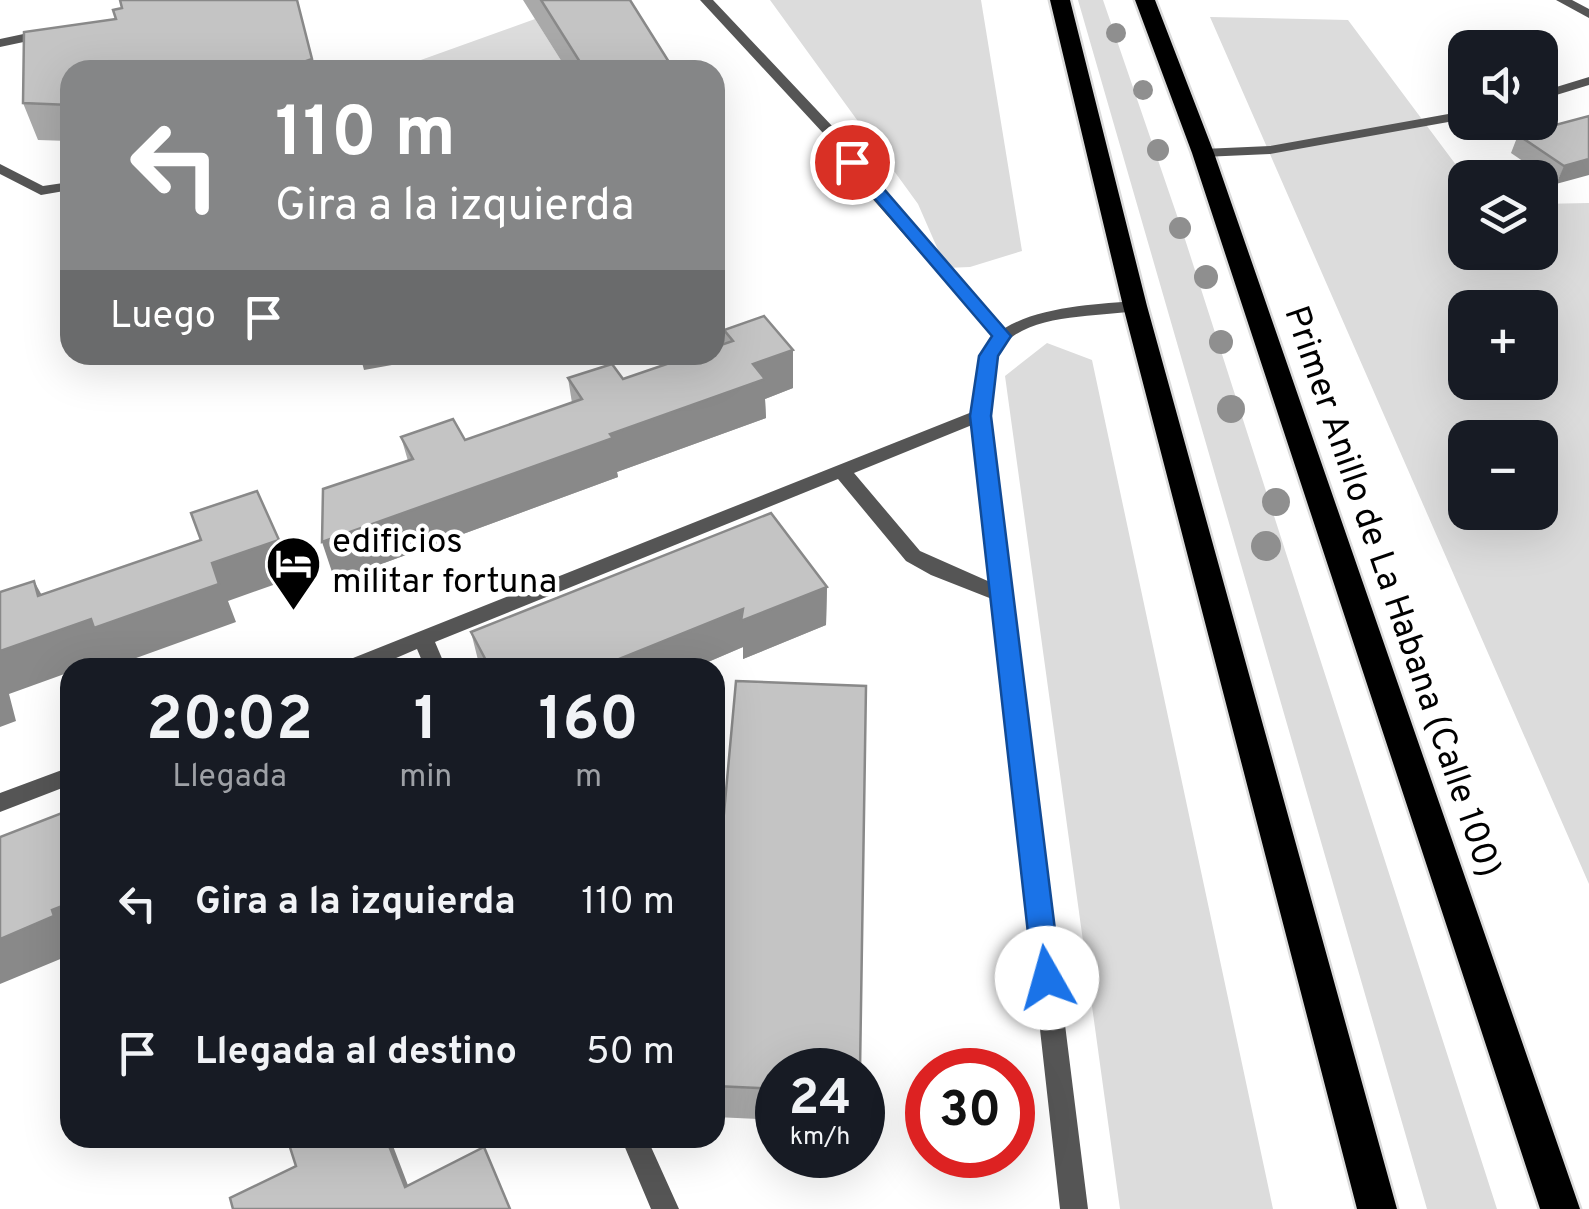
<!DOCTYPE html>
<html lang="es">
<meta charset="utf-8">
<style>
body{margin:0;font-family:Overpass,sans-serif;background:#242831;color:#f1f3f6;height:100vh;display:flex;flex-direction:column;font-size:38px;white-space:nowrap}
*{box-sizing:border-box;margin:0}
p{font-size:32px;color:#9ea1a6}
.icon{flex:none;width:55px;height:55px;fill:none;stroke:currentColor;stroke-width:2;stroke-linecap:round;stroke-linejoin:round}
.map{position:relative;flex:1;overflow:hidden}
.panel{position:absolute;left:60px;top:658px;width:665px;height:490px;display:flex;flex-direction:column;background:#171b24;border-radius:30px;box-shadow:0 10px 40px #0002}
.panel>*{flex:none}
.top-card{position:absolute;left:60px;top:60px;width:665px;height:305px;border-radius:30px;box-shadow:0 10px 40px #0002;background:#858687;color:#fff;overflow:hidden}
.fabs{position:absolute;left:1448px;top:30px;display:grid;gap:20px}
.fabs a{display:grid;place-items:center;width:110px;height:110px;border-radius:20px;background:#171b24;box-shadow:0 10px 40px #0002;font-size:50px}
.speed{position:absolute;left:755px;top:1048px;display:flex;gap:20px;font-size:50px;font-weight:700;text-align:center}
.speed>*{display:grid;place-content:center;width:130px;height:130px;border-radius:50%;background:#171b24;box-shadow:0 10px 40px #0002;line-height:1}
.speed small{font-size:25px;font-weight:400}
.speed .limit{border:15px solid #d22;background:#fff;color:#111}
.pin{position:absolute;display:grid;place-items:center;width:85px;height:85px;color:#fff;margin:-42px;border:5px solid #fff;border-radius:50%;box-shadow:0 2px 10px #0007}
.me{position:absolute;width:110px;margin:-55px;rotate:353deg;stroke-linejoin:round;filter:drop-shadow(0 0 8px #0008)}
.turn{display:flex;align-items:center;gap:35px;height:210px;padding:0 50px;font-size:45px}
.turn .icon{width:130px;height:130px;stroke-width:2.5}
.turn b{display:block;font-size:70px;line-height:85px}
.then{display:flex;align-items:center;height:95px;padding:0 50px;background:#0003;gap:20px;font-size:38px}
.eta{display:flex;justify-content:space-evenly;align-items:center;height:170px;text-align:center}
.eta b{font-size:60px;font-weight:700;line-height:70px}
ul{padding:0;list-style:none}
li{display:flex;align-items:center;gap:30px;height:150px;padding:0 50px}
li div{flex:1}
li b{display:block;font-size:38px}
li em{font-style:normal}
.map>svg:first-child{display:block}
.green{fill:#dcdcdc;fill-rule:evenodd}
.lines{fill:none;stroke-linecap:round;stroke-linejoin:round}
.motorway-casing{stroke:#dbdbdb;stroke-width:5}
.service{fill:#555;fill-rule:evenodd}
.minor{fill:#555;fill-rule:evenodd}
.motorway{fill:#000;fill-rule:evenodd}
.tree{fill:#8f8f8f}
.wall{fill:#a9a9a9}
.shaded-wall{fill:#898989}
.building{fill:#c4c4c4;stroke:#898989;stroke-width:2.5}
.route{fill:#1a73e8;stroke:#114b97;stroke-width:2.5}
.labels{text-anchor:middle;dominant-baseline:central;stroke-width:9;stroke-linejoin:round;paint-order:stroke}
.poi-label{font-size:35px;fill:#000;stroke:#fff;text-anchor:start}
.street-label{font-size:35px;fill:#000;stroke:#fff}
</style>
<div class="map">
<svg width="1589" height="1209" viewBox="0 0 1589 1209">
<rect width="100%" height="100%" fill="#fff"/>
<!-- green -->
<path class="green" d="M770,0H981L1022,251L970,267L946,268L918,204Z
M1078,0H1103L1183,233L1497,1209H1427Z
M1210,17L1348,20L1465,177V252H1540V204L1589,203V884ZM1465,308H1540V382H1465ZM1465,438H1540V512H1465Z
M535,19L567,70H393Z
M1047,343L1092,360L1273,1209H1120L1005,376Z"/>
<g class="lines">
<defs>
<path id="motorway" d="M1050,0H1070L1147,306L1397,1209H1357L1123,306Z
M1135,0H1155L1214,153L1580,1209H1540L1192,153Z"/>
</defs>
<!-- motorway casing -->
<use href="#motorway" class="motorway-casing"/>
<!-- service -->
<path class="service" d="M700,0H713L833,127L880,190L1008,331V339H996L870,196L823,133Z
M1556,0H1572L1589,9V18Z
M47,29L52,30V36L0,47V39Z
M1589,77V85L1540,100V92Z
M1465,111V119L1270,154L1203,157L1196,153L1203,149L1270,146Z
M0,164L43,186L70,182V190L41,195L0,174Z"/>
<!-- minor -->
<path class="minor" d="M1135,301L1143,306L1141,310C1101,318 1022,311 999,352C989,370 993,395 989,415L1088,1209H1060L992,599L931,575L906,561L838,479L435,642L446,668H425L417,649L373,668H340L343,662L972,412C975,394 974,374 980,357C998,307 1090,305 1135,301ZM972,425L990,582L920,551L854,473Z
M70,767V785L0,812V793Z
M621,1138H647L679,1209H651Z"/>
<!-- motorway -->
<use href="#motorway" class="motorway"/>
</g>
<!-- trees -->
<g class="tree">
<circle cx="1116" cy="33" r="10"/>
<circle cx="1143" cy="90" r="10"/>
<circle cx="1158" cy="150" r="11"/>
<circle cx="1180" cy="228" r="11"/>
<circle cx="1206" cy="277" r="12"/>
<circle cx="1221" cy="342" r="12"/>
<circle cx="1231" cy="409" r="14"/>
<circle cx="1276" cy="502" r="14"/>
<circle cx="1266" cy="546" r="15"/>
</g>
<!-- wall -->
<path class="wall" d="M297,0L315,70H70V141L38,140L23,103L116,19Z
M523,0H630L674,70H567Z
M1589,116L1556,184L1511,153L1518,135Z
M724,330L793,350V388L765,399L766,418L617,472L618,477L335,581L408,461L401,437L465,440L572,403L568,378L623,379L724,344Z
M827,587L826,625L743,659V647L694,668H480L471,632Z
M715,912L778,1070V1120L715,1117Z"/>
<!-- shaded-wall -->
<path class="shaded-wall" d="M297,0L315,70H281Z
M1589,159V175L1556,184L1564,166Z
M793,350V388L765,399L766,418L617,472L618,477L335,581L322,542L610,434L753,364Z
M360,355H402L403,363L364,370Z
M279,540L293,578L228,601L236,622L114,666L110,658L83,668H70V672L9,694L16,721L0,727V651L38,596L34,581L55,619Z
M827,587L826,625L743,659V647L694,668H597L743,609Z
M70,903V955L0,984V939L52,910Z
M386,1138H390L417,1209L405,1187Z"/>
<!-- building -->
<path class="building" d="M120,0H297L312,59L281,70H70V105L23,103L24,32L116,19L113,10L122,8Z
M541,0H630L674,70H585Z
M1589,116V159L1564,166L1518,135Z
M764,316L793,350L753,364L765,379L610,434L613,438L322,542L323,489L413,459L401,437L453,419L465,440L582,399L568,378L612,364L623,379L693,355H715V347L733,341L724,330Z
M257,491L279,540L212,563L219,584L94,628L91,619L0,651V592L34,581L38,596L201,540L191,513Z
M771,513L827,587L741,621L743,609L597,668H490L471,632Z
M736,681L866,686L860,1070H778V1089L715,1086V912Z
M70,799V903L52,910L54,916L0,939V837L70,810L67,800Z
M287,1138H386L405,1187L484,1147L510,1209H233L230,1198L296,1166Z"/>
<!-- route -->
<path class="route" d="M852,157L857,158L1011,336L998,356L991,416L1061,978L1057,987L1047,991L1037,987L1033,978L970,416L979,356L992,336L846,165L843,162Z"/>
<!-- icons -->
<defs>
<symbol id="hotel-pin" viewBox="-11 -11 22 30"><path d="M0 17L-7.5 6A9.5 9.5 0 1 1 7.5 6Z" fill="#000" stroke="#fff"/><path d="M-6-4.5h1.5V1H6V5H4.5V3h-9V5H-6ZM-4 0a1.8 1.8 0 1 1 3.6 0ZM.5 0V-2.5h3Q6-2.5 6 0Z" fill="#fff"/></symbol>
</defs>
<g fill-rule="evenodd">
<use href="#hotel-pin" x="262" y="532" width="63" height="86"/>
</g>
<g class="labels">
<!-- poi labels -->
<g class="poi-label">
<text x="332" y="543">edificios<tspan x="332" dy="40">militar fortuna</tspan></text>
</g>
<!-- street labels -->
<g class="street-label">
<text transform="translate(1391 592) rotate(71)">Primer Anillo de La Habana (Calle 100)</text>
</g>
</g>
</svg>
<div class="fabs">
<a><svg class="icon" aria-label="sound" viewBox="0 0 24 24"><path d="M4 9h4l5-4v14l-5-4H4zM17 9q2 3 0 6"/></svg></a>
<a><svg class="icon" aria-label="layers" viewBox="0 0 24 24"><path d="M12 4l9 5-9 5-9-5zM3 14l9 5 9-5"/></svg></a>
<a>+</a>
<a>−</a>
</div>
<div class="speed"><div>24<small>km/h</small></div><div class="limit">30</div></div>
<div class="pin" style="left:852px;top:162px;background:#d93025"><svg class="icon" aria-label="arrive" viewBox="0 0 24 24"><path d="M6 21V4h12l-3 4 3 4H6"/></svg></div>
<svg class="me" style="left:1047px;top:978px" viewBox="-20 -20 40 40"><circle r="19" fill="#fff"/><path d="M0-13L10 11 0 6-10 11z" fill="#1a73e8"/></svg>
<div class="top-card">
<div class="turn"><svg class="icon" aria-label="left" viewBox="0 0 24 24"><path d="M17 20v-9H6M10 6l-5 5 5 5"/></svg><div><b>110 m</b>Gira a la izquierda</div></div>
<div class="then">Luego<svg class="icon" aria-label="arrive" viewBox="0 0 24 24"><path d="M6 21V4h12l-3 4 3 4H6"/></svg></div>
</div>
<section class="panel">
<div class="eta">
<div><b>20:02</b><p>Llegada</p></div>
<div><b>1</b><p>min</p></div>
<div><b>160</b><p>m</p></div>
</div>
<ul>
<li><svg class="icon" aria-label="left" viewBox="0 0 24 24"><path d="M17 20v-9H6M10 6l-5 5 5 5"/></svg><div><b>Gira a la izquierda</b></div><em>110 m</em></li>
<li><svg class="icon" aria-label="arrive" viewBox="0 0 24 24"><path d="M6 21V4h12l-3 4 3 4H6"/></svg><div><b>Llegada al destino</b></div><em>50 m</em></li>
</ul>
</section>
</div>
